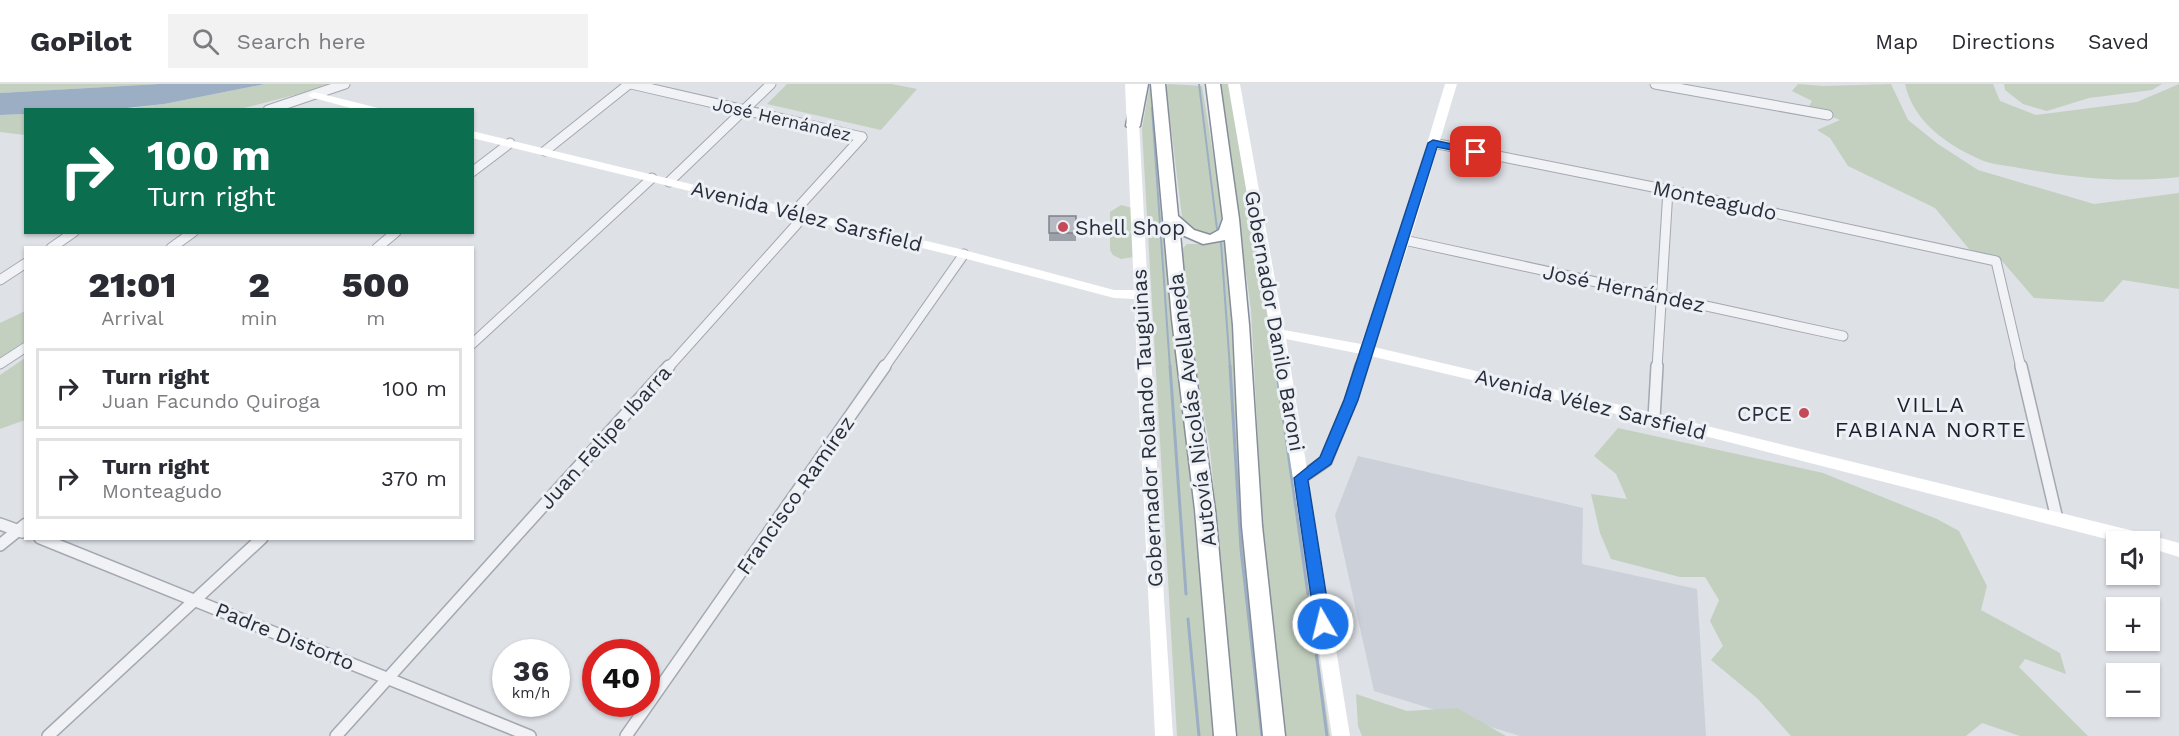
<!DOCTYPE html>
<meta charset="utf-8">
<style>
:root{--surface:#fff;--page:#f2f2f3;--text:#2b2b33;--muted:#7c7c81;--line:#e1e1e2}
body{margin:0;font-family:"Work Sans",sans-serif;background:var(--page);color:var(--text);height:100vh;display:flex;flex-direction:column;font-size:22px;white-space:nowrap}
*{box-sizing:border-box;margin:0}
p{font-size:20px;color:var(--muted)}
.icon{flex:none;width:33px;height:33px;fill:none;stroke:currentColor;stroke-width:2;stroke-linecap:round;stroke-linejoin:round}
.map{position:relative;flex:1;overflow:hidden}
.details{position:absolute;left:24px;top:162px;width:450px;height:294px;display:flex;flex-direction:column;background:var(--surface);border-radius:0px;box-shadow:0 2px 4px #0004}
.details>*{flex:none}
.top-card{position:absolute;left:24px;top:24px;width:450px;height:126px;border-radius:0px;box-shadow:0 2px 4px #0004;background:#0b6e4f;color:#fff;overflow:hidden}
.controls{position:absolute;left:2106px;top:447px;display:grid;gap:12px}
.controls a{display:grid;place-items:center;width:54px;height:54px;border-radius:0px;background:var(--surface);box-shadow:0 2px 4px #0004;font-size:30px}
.speed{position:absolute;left:492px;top:555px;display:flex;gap:12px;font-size:30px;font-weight:700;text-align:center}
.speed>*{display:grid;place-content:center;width:78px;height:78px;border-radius:50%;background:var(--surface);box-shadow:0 2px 4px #0004;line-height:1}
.speed small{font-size:15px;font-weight:400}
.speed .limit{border:9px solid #d22;background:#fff;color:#111}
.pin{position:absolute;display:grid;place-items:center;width:51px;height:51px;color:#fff;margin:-26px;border-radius:12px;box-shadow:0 3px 9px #0006}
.me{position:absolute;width:66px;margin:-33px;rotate:352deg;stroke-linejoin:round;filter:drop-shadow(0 0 4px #0008)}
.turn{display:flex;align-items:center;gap:21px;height:126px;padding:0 24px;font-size:27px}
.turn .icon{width:78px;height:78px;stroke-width:2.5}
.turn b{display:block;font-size:42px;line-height:51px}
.eta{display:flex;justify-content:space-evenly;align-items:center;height:102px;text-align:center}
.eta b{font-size:36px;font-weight:800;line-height:42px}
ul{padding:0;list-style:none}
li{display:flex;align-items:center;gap:18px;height:81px;margin:0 12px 9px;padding:0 12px;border:3px solid var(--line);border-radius:0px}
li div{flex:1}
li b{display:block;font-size:22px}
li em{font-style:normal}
header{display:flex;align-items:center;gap:36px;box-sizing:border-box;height:84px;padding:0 30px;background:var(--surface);border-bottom:2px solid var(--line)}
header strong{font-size:28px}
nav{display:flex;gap:33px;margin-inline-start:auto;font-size:21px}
.search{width:420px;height:54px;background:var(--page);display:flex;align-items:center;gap:15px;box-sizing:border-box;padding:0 21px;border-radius:0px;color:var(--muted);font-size:22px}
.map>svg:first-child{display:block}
.built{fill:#ccd0d8}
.green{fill:#c3d0bf}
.water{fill:#9baec4}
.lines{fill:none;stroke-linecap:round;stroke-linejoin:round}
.stream-far1{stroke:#9baec4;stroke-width:2}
.stream{stroke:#9baec4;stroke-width:3}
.street-far1-casing{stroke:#a4a8b0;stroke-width:11}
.street-casing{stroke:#a4a8b0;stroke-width:14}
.highway-casing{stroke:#868e9c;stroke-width:3}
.street-far1{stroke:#f0f2f5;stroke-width:9}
.street{stroke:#f0f2f5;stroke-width:11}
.secondary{fill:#fff;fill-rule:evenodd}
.highway{fill:#fff;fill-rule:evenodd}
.wall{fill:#9ca0a8}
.building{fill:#b5bac3;stroke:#7f8288;stroke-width:1.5}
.route{fill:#1a73e8;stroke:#114b97;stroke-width:1.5}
.poi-dot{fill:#c44a5a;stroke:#edf0f4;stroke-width:2}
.labels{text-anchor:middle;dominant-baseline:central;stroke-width:6;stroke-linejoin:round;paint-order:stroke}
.far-street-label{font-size:18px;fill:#282f3c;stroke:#edf0f4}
.street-label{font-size:21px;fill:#282f3c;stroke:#edf0f4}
.poi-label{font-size:21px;fill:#282f3c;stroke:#edf0f4;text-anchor:start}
.neighbourhood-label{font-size:22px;letter-spacing:1.5px;fill:#1a202d;stroke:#edf0f4}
</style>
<header>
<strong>GoPilot</strong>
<div class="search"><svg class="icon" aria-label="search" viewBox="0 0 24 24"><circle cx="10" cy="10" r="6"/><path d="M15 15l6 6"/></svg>Search here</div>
<nav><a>Map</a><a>Directions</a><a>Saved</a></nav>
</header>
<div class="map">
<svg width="2179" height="652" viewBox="0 0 2179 652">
<rect width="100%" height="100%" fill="#dee1e6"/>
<!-- built -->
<polygon class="built" points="1358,372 1583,424 1582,480 1697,505 1706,652 1520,652 1374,607 1335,431"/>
<!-- green -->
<g class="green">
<polygon points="0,0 159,0 0,9"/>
<polygon points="265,0 337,0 240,25 117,26 164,20"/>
<polygon points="787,0 892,0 917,5 881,46 767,20"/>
<path d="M1150 0H1153C1169 218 1197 434 1214 652H1177L1142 45Z"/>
<path d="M1168 0 1202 2 1224 137 1220 146C1205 154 1198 149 1183 141L1166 3Z"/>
<polygon points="1220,0 1229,0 1259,177 1330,652 1286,652 1263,454 1251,226"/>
<polygon points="1798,0 1824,2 1891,0 1908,36 1938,60 1978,86 2094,120 2179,109 2179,205 2123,196 2103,218 2034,214 2002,177 1969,165 1935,124 1848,82 1830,54 1817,46 1840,36 1808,24 1812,17 1792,7"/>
<path d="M1905 0H1993L2000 17 2036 31 2137 18 2179 0V93C2122 99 2075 94 2019 84 2007 81 1991 81 1979 75 1946 60 1913 37 1905 0Z"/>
<polygon points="2004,0 2162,0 2152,6 2089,14 2047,27 2023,20 2005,6"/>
<polygon points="25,30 25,51 0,48 0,31"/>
<polygon points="1121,121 1132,124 1133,173 1121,175 1113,171 1110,166 1110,128"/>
<polygon points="1225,154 1236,274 1242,435 1264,652 1237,652 1210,365 1192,260 1181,166 1187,160 1212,160"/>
<polygon points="25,227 25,257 0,274 0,239"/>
<polygon points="25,274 25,336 0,345 0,291"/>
<polygon points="1618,344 1823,389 1937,435 1959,447 1987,502 1981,526 2060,569 2066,590 2025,575 2019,583 2088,652 2020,652 1982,639 1966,652 1791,652 1758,615 1711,576 1723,562 1710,537 1719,516 1705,493 1680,493 1611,475 1600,449 1591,410 1627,415 1616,390 1594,372"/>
<polygon points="1356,610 1407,627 1457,624 1506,652 1362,652 1358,642"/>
</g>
<!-- water -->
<polygon class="water" points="159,0 265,0 164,20 117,25 26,26 25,30 0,31 0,9"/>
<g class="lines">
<!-- stream-far1 -->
<g class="stream-far1">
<polyline points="1199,0 1217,145"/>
<polyline points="1152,24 1170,284"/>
<polyline points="1221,159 1230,284"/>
<polyline points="1272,254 1276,284"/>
</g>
<!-- stream -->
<g class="stream">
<polyline points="1170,282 1186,510"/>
<polyline points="1230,282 1241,465 1262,652"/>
<polyline points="1276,282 1308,510"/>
<polyline points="1310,521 1327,652"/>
<polyline points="1188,535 1199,652"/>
</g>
<!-- street-far1 casing -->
<g class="street-far1-casing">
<g id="street-far1">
<polyline points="631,0 862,53"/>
<polyline points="1655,0 1828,31"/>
<polyline points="268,26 345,0"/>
<polyline points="1433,59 1668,106 1996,177 2021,284"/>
<polyline points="545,67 629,0"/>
<polyline points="472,88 510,59"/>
<polyline points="669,98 771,0"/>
<polyline points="1404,156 1843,252"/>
<polyline points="51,164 74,148"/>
<polyline points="171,164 193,148"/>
<polyline points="377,164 396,148"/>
<polyline points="0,196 26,179"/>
<polyline points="472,260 652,94"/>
<polyline points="0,280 26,263"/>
<polyline points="668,284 797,140 793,129 862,53"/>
<polyline points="884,284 964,170"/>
<polyline points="1361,284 1366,266"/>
<polyline points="1657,284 1668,106"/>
</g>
</g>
<!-- street casing -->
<g class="street-casing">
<g id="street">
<polyline points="2021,282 2057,435"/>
<polyline points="1654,334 1657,282"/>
<polyline points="1301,394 1326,377 1351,316 1361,282"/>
<polyline points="0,440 22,448"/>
<polyline points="40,454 530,652"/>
<polyline points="0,461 26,440"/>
<polyline points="48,652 262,454"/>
<polyline points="336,652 669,282"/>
<polyline points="626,652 885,282"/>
</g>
</g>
<!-- highway casing -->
<g class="highway-casing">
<g id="highway">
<polygon points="1134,0 1148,0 1140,42 1133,46 1126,42"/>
<polygon points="1151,0 1165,0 1178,132 1194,146 1210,151 1219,146 1223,135 1206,0 1220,0 1239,135 1249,241 1262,442 1285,652 1263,652 1242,442 1233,241 1225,156 1203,160 1180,150 1188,235 1215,426 1236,652 1214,652 1195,426 1172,235"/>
</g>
</g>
<!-- street-far1 -->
<use href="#street-far1" class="street-far1"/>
<!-- street -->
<use href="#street" class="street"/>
<!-- secondary -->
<g class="secondary">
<polygon points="1125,0 1137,0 1164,515 1173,652 1155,652 1134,215 1114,214 963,174 472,54 472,47 964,166 1114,206 1134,206"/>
<polygon points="1228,0 1240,0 1284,246 1361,260 1398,156 1445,0 1457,0 1410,156 1374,263 1654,329 2150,451 2179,459 2179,473 2150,464 2150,458 2118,458 1654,339 1366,271 1286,255 1350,652 1332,652 1271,250"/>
<polygon points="314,8 378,24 379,26 358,26 310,13 308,11"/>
</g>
<!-- highway -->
<use href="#highway" class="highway"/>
</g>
<!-- wall -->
<rect class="wall" x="1049" y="132" width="27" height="25"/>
<!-- building -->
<rect class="building" x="1049" y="132" width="27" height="17"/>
<!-- route -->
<polygon class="route" points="1433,56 1476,65 1482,68 1476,71 1437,63 1358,316 1331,380 1308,396 1331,540 1328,544 1323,546 1317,544 1315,540 1294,394 1320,373 1344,316 1428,59"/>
<!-- markers -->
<g class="poi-dot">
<circle cx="1063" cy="143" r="6"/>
<circle cx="1804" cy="329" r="6"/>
</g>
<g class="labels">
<!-- far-street labels -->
<g class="far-street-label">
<text transform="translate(782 35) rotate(13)">José Hernández</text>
</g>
<!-- street labels -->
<g class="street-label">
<text transform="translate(1715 116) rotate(12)">Monteagudo</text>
<text transform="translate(807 132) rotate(14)">Avenida Vélez Sarsfield</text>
<text transform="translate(1624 204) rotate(12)">José Hernández</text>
<text transform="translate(1275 237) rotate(80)">Gobernador Danilo Baroni</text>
<text transform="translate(1591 320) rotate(14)">Avenida Vélez Sarsfield</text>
<text transform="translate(1192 326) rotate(-97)">Autovía Nicolás Avellaneda</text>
<text transform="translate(1147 344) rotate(-93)">Gobernador Rolando Tauguinas</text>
<text transform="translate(605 353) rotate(-48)">Juan Felipe Ibarra</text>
<text transform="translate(795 411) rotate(-55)">Francisco Ramírez</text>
<text transform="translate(285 552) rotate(22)">Padre Distorto</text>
</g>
<!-- poi labels -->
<g class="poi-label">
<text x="1075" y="143">Shell Shop</text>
<text x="1792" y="329" text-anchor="end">CPCE</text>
</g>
<!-- neighbourhood labels -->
<g class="neighbourhood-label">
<text x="1931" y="320">VILLA<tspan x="1931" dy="25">FABIANA NORTE</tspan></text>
</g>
</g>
</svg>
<div class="controls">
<a><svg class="icon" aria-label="sound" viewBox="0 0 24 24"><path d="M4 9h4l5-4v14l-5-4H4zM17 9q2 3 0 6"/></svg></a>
<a>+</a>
<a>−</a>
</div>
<div class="speed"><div>36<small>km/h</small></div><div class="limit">40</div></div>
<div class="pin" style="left:1476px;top:68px;background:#d93025"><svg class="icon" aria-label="arrive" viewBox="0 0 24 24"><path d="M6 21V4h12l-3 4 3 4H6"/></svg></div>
<svg class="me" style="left:1323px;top:540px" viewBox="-20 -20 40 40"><circle r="17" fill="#1a73e8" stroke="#fff" stroke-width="3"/><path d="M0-11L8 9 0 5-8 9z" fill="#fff"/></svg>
<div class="top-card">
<div class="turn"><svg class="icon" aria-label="right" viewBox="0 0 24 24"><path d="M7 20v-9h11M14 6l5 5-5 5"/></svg><div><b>100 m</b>Turn right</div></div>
</div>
<section class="details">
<div class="eta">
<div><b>21:01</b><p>Arrival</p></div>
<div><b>2</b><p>min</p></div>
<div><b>500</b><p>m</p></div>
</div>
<ul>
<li><svg class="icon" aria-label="right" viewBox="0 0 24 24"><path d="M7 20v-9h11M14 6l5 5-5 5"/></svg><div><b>Turn right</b><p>Juan Facundo Quiroga</p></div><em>100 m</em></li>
<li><svg class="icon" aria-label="right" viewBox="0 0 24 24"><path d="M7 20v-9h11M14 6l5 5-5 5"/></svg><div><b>Turn right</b><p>Monteagudo</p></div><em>370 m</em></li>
</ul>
</section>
</div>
